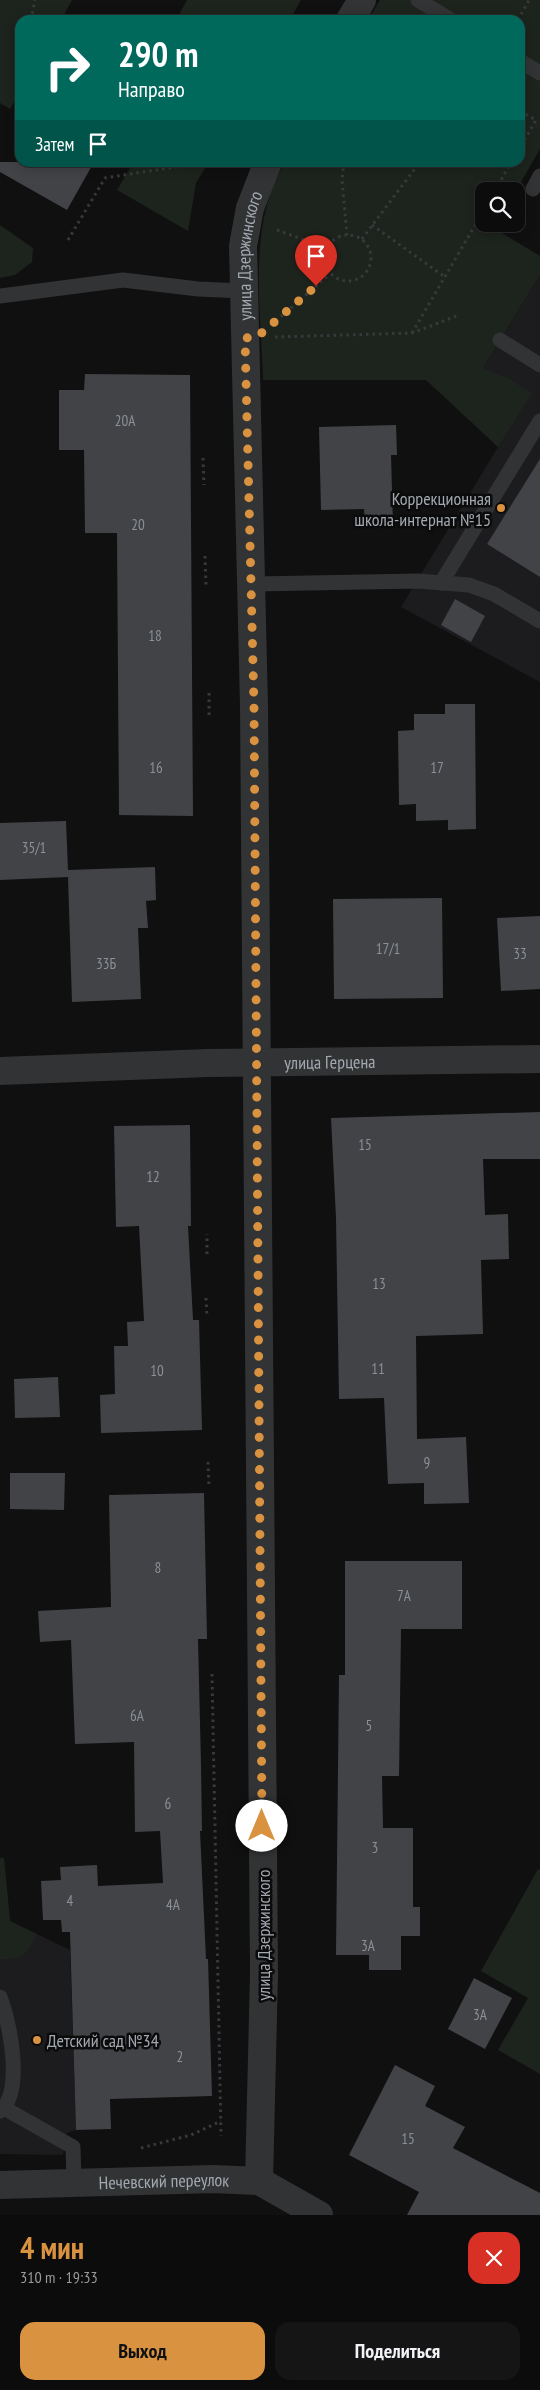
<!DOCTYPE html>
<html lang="ru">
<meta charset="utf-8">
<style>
:root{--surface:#0c0c0d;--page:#151516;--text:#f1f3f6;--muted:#9a9b9d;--line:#2c2c2e;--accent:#d99240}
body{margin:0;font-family:"PT Sans Narrow",sans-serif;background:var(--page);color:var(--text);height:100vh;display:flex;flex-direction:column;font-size:19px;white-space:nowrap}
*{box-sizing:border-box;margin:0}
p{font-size:16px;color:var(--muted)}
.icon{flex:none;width:28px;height:28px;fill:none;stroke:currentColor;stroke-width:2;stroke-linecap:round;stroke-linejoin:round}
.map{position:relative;height:2215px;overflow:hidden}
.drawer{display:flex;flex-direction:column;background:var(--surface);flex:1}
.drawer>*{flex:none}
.hud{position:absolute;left:15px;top:15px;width:510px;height:152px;border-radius:15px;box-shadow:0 2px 12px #0003,0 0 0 1px var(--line);background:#00695c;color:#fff;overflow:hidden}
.controls{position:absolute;left:475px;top:182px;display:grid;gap:10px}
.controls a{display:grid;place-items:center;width:50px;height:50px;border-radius:10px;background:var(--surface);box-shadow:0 2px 12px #0003,0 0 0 1px var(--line);font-size:25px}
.pin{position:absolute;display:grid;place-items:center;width:42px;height:42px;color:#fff;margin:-51px -21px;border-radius:50% 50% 50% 0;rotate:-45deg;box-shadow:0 0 5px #0007}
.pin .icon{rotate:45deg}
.me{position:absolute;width:55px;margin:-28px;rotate:0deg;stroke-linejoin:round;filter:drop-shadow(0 0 4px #0008)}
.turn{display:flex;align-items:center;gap:18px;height:105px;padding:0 20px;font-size:22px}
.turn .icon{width:65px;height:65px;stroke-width:2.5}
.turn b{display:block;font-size:35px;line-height:42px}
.then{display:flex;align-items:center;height:48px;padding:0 20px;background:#0003;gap:10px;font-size:19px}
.round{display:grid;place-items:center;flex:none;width:52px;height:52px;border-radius:15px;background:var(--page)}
.head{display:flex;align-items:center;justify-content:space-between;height:85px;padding:0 20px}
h1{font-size:30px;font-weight:700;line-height:38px;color:var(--accent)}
.cta{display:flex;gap:10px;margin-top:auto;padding:10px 20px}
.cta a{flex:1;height:58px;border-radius:15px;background:var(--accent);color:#111;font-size:20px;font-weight:700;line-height:58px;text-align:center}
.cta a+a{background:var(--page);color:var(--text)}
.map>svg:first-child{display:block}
.built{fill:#1c1c1e}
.green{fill:#1d231d}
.building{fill:#424346}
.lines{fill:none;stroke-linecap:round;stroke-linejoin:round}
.path{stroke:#38393c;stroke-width:3;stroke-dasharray:2.5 4;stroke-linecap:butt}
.service{stroke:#313335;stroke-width:15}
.minor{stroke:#313335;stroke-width:28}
.tertiary{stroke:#313335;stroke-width:28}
.route{stroke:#d99240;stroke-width:9;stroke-dasharray:0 16.2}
.poi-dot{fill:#d99240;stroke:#0b0b0c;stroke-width:2}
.labels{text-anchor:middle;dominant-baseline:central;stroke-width:5;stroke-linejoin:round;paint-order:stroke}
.number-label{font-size:15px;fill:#8b9096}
.street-label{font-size:18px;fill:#a3a9b0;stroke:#0b0b0c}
.poi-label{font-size:18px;fill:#a3a9b0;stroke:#0b0b0c;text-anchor:end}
</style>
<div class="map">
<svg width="540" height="2215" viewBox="0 0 540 2215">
<rect width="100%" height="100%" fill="#101011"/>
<!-- built -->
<g class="built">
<polygon points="540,275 540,682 401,607 498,447 458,409"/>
<polygon points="0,1858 4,1858 10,1921 70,1950 76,2130 67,2133 63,2155 0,2154"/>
</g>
<!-- green -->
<g class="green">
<polygon points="0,0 72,0 61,20 20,20 20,91 10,109 0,103"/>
<polygon points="187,0 301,0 290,20 176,20"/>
<path d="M380 0H540V149L516 191H484V224H498L495 229 540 256V275L483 368 510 379 532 393 498 447 426 380H263C261 309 247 227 284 163L520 162V20H368Z"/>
<polygon points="133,163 208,163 196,183 188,231 117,190"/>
<polygon points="0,225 33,248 32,262 15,275 0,278"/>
<path d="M0 1858H4L10 1921 37 1934C28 1954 22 1960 0 1959Z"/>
<polygon points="538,1869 540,1870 540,2074 498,2050 528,1998 481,1971"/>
</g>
<!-- building -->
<g class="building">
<polygon points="0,162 94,162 67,210 0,172"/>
<polygon points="85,374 190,375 193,816 119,815 117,533 85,533 84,450 59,450 59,390 84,390"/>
<polygon points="396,425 397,455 391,455 393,524 365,525 364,509 321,510 319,427"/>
<polygon points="540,459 540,577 487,544"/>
<polygon points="455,599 485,616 471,642 441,625"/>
<polygon points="445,704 475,704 476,829 448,830 448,820 416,821 416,804 399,805 398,731 414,730 414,714 445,714"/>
<polygon points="66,821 68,870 155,867 156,900 146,901 148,928 138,928 141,999 72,1002 68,877 0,880 0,823"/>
<polygon points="442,898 443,998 334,999 333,899"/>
<polygon points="540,916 540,989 501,991 497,918"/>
<polygon points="540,1112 540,1159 483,1159 485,1215 508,1214 509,1259 481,1260 483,1334 416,1336 417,1439 466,1437 469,1503 424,1504 424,1483 388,1484 384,1398 339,1399 336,1218 331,1118"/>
<polygon points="190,1125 191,1226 188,1226 193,1320 199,1320 202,1430 101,1433 100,1395 115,1394 114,1346 128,1346 127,1322 144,1321 139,1226 116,1227 114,1126"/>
<polygon points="58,1377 60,1417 15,1418 14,1379"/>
<polygon points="10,1473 65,1473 64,1510 10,1509"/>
<polygon points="204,1493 207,1639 198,1639 201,1765 202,1831 200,1831 206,1959 208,1959 212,2096 110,2099 111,2129 76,2130 70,1932 62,1932 61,1920 43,1920 41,1881 61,1880 60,1867 97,1865 98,1886 163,1883 160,1831 135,1832 134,1742 75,1744 71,1640 40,1642 38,1611 111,1607 109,1495"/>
<polygon points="345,1561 462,1561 462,1629 401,1629 399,1776 382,1776 383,1828 413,1828 413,1907 420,1907 420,1936 401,1936 401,1970 369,1970 369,1955 336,1955 339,1675 345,1675"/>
<polygon points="474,1978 512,1998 485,2049 448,2029"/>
<polygon points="395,2065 435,2086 425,2106 465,2127 453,2148 540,2193 540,2215 407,2215 419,2192 349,2155"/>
</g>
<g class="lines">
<!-- path -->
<g class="path">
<polyline points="31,20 35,0"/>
<polyline points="518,20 529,0"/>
<polyline points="520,111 536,120 520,148"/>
<polyline points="344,162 342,180 347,235"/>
<polyline points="495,191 511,162"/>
<polyline points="372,225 445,277"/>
<polyline points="277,230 326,248"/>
<circle cx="348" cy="258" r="23"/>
<polyline points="362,239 420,162"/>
<polyline points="68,240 105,178 207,162"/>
<polyline points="276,321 330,274"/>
<polyline points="412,333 484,210"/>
<polyline points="275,337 412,333 459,315"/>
<polyline points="203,458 204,485"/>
<polyline points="205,556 206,586"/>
<polyline points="209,715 209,691"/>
<polyline points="207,1254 207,1234"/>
<polyline points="206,1298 207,1317"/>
<polyline points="208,1462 209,1488"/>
<polyline points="212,1674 221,2136"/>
<polyline points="141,2148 191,2135 221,2121"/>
</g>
<!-- service -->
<g class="service">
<polyline points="418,0 451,20"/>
<polyline points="520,61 540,73"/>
<polyline points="533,189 540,176"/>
<polyline points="0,296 123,280 198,289 244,291"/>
<polyline points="500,340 540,365"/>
<polyline points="441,583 540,421"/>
<polyline points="251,584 418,581 469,585 494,594 540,621"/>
<path d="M0 1997C10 2023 24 2092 0 2111"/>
<polyline points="4,2108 73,2147 74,2182"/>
</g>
<!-- minor -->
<g class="minor">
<polyline points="350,20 362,0"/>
<path id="s1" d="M259 2181 264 1974 254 706 243 246 250 208 268 162"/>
<path id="s2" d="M0 2185 213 2179 259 2181 319 2215"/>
</g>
<!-- tertiary -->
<path class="tertiary" id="s3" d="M0 1071 208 1063 540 1059"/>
</g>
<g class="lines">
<!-- route -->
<polyline class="route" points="262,1826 254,706 245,338 257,337 316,286"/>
</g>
<!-- markers -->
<g class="poi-dot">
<circle cx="501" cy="508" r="5"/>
<circle cx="37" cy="2040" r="5"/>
</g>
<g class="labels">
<!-- number labels -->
<g class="number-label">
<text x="125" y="420">20А</text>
<text x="138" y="524">20</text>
<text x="155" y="635">18</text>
<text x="156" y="767">16</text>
<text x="437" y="767">17</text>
<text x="34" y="847">35/1</text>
<text x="388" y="948">17/1</text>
<text x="520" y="953">33</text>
<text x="106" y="963">33Б</text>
<text x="365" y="1144">15</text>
<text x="153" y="1176">12</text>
<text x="379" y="1283">13</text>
<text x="378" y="1368">11</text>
<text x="157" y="1370">10</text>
<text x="427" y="1462">9</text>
<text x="158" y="1567">8</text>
<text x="404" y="1595">7А</text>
<text x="137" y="1715">6А</text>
<text x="369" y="1725">5</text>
<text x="168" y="1803">6</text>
<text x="375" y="1847">3</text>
<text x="70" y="1900">4</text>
<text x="173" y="1904">4А</text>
<text x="368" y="1945">3А</text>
<text x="480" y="2014">3А</text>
<text x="180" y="2056">2</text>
<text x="408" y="2138">15</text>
</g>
<!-- street labels -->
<g class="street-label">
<text stroke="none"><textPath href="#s1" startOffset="1926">улица Дзержинского</textPath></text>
<text stroke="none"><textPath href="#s3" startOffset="330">улица Герцена</textPath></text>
<text transform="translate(263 1935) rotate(-90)">улица Дзержинского</text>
<text stroke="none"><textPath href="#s2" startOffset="164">Нечевский переулок</textPath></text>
</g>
<!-- poi labels -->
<g class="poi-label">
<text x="491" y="498">Коррекционная<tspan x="491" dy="21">школа-интернат №15</tspan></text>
<text x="47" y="2040" text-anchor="start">Детский сад №34</text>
</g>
</g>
</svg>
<div class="controls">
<a><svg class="icon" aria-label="search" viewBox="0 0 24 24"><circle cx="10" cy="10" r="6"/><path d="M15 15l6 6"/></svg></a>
</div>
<div class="pin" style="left:316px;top:286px;background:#d93025"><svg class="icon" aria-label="arrive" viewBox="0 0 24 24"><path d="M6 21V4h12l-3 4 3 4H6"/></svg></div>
<svg class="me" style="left:262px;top:1826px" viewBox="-20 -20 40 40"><circle r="19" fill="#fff"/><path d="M0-13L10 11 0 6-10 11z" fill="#d99240"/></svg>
<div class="hud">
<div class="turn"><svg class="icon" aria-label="right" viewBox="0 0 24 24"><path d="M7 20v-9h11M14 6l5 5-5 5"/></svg><div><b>290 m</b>Направо</div></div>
<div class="then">Затем<svg class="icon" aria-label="arrive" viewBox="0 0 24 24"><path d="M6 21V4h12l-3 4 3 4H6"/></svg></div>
</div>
</div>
<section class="drawer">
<div class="head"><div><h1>4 мин</h1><p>310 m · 19:33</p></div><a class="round" style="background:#d93025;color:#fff"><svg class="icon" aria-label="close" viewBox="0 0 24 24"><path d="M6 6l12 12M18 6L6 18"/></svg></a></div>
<div class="cta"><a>Выход</a><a>Поделиться</a></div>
</section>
